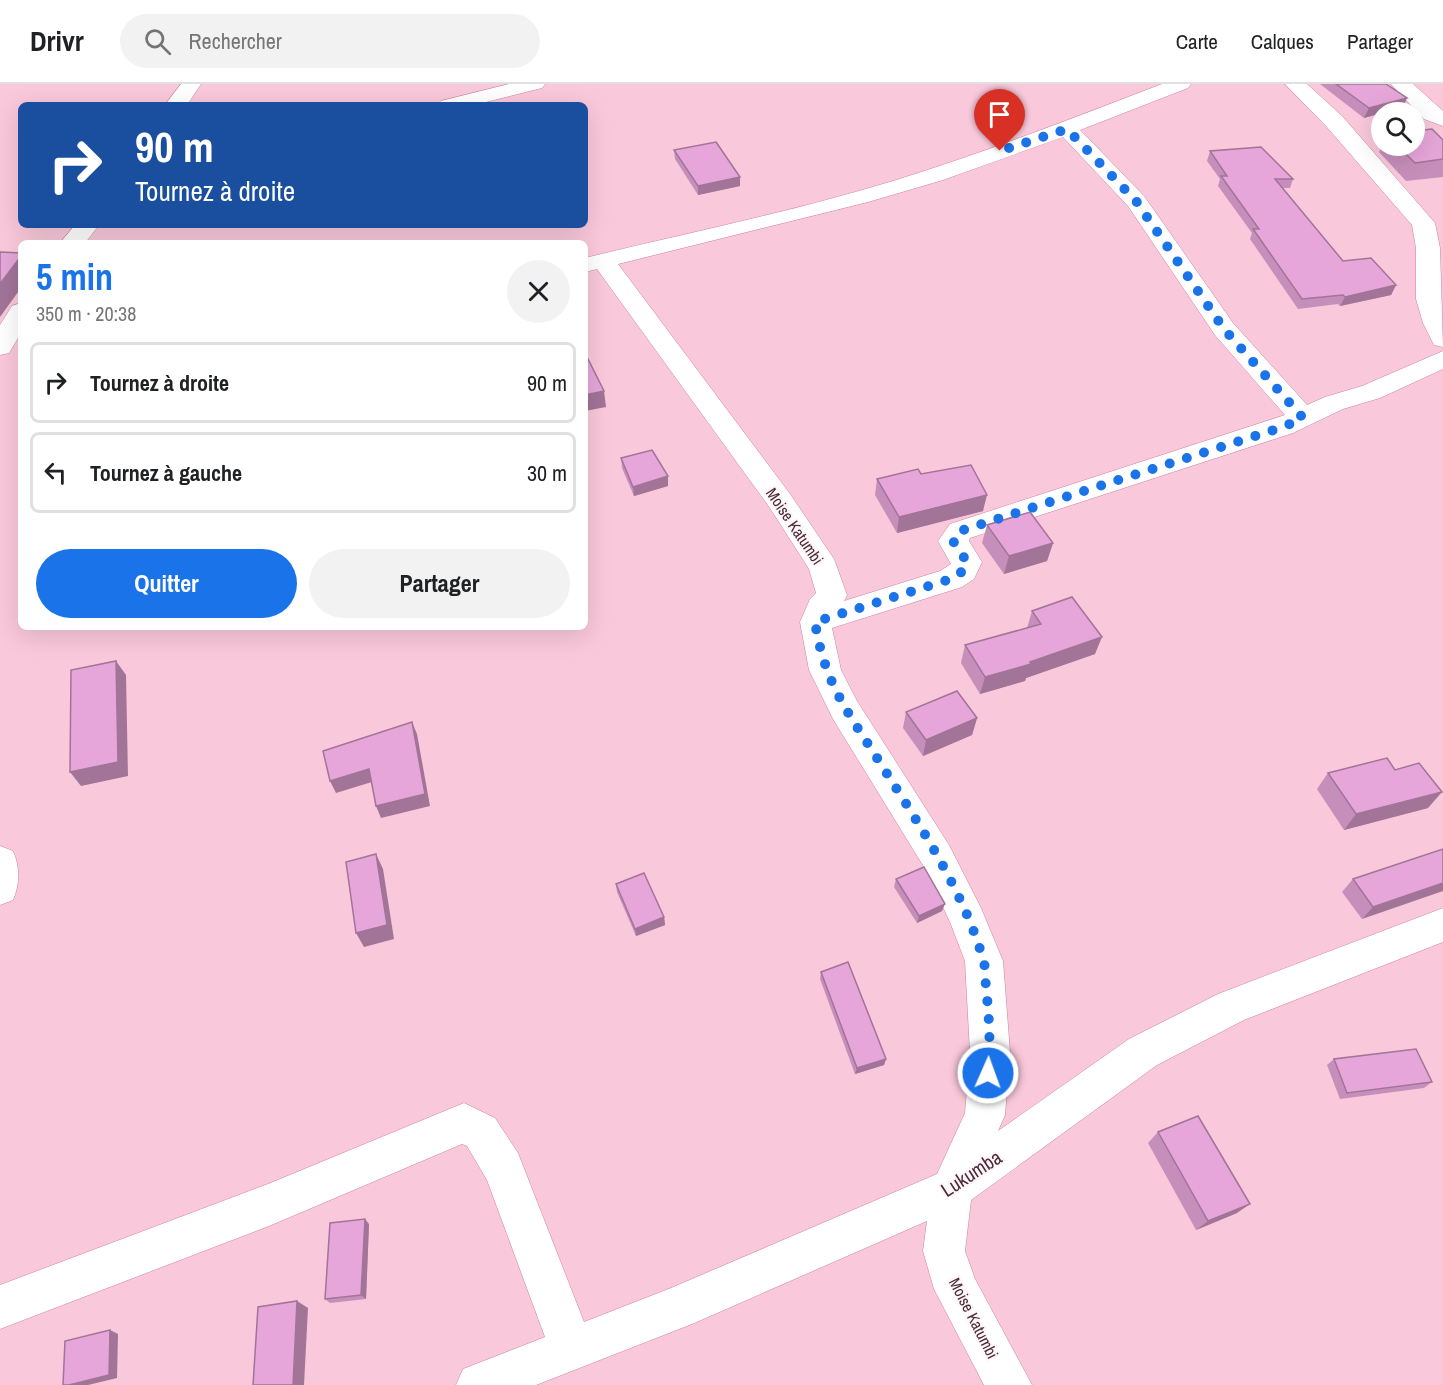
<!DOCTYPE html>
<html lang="fr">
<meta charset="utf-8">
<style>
:root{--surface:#fff;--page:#f2f2f2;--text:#202124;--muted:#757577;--line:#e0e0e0;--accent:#1a73e8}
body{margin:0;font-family:"Archivo Narrow",sans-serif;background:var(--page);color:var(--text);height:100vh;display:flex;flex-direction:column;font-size:22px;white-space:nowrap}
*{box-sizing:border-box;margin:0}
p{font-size:20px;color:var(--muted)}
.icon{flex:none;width:33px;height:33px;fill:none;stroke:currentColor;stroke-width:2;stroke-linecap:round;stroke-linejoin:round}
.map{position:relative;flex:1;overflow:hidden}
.panel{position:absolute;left:18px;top:156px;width:570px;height:390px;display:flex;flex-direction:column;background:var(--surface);border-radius:9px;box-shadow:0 6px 24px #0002}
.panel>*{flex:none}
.top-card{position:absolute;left:18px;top:18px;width:570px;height:126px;border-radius:9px;box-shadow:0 6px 24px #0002;background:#1a4fa0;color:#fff;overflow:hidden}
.controls{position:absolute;left:1371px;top:18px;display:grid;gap:12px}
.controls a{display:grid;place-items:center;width:54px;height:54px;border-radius:50%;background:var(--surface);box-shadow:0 6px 24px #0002;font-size:30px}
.pin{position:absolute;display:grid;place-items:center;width:51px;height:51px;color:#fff;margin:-62px -26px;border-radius:50% 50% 50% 0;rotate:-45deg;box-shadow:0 0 6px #0007}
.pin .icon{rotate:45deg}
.me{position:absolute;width:66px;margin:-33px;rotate:2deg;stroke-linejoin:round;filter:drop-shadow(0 0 4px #0008)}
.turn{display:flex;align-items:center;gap:21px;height:126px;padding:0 18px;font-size:27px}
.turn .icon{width:78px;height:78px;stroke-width:2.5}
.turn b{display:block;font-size:42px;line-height:51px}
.round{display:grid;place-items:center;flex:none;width:63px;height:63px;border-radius:32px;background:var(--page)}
.overview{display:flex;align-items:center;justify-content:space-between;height:102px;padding:0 18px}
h1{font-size:36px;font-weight:800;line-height:45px;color:var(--accent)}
.action{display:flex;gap:12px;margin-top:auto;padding:12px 18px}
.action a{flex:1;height:69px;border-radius:36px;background:var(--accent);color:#fff;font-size:24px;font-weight:800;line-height:69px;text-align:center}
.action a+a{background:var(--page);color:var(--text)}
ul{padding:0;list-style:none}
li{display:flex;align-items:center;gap:18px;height:81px;margin:0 12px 9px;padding:0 6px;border:3px solid var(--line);border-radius:9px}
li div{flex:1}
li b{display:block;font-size:22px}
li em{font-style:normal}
header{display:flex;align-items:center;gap:36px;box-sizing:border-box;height:84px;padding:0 30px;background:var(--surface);border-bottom:2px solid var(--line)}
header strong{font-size:28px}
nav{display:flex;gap:33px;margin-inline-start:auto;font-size:21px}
.search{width:420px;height:54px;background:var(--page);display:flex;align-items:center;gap:15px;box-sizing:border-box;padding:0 21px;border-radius:33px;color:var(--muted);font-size:22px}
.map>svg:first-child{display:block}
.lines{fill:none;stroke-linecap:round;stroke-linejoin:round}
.minor-casing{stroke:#cd82a0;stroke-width:1}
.minor{fill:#fff;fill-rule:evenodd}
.wall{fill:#c68fbb}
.shaded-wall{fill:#a17498}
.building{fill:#e6a6d9;stroke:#a17498;stroke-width:1.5}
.route{stroke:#1a73e8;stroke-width:10;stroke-dasharray:0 18}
.labels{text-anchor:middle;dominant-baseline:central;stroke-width:4.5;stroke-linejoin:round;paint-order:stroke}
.street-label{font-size:16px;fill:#4a2b38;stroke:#fef6f9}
.near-street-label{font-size:20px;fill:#4a2b38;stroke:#fef6f9}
</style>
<header>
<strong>Drivr</strong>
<div class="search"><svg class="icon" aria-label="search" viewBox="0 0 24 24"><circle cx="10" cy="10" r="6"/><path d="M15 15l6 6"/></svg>Rechercher</div>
<nav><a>Carte</a><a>Calques</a><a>Partager</a></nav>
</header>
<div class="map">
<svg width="1443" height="1301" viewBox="0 0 1443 1301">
<rect width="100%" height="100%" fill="#f9c8da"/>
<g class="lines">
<!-- minor casing -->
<g class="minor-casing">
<g id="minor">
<polygon points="181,0 201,0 187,21 165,21"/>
<polygon points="509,0 545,0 542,4 474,21 437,21 441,17"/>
<path d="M1162 0H1191L1188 4 1080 46 1144 112 1233 239 1307 321 1325 313 1362 302 1443 267V285L1380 314 1343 325 1293 349 970 454 969 457 982 478 974 495 962 503 832 544 841 586 857 617 949 761 981 824 1003 877 1010 968 1005 1031 998 1047 1129 955 1218 910 1443 824V858L1244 936 1157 981 971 1116 965 1167 975 1195 1032 1301H984L934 1205 923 1167 927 1137 692 1240 536 1301H456L463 1285 545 1253 487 1096 467 1062 462 1060 269 1142 0 1245V1201L268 1100 464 1019 495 1034 518 1069 584 1238 671 1204 937 1090 965 1029 970 968 965 877 950 838 924 783 833 635 809 586 800 538 810 515 816 509 809 485 770 424 597 185 585 188V174C687 149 792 128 893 97 984 69 1073 34 1162 0ZM1063 53 1128 122 1215 251 1285 331 950 440 938 457 951 480 940 487 844 517 847 511 834 475 790 410 618 180 868 118 943 96Z"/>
<polygon points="1285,0 1307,0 1342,32 1435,139 1440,164 1443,263 1434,261 1423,239 1416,215 1416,164 1412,141 1326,42"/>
<polygon points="1391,0 1413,0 1443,27 1443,42 1424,35"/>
<polygon points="75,141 99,141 85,159 60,159"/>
<polygon points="21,219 21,249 9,269 0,271 0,241 12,222"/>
<path d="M0 762 13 767C20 783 20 800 13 816L0 821Z"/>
</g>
</g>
<!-- minor -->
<use href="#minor" class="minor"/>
</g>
<!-- wall -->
<g class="wall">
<polygon points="1320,0 1386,0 1403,23 1364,34"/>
<polygon points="1443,56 1443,93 1406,97 1379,68 1382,62 1414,62"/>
<polygon points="674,66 740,102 698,111 675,75"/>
<polygon points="1210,67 1293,95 1290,104 1282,104 1343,177 1396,201 1391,211 1340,222 1338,220 1298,225 1250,155 1252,149 1218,102 1220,95 1207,77"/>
<polygon points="621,374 668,392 668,402 634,412 622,384"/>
<polygon points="921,390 983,427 897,449 875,411 877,395"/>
<polygon points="987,441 1053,459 1047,477 1004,490 982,459"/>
<polygon points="1032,527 1095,570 1026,594 1025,597 980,610 961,579 965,561 1027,544"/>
<polygon points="906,628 977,634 972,651 923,672 903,644"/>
<polygon points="1395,686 1428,724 1344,746 1317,705 1328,689"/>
<polygon points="1443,765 1362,835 1342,808 1353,795"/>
<polygon points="896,795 942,827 917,839 894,803"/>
<polygon points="616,800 664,833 665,841 636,852 617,808"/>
<polygon points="821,888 886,975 884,981 855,990 820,895"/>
<polygon points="1334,975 1432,998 1424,1004 1340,1015 1327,981"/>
<polygon points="1158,1048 1237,1129 1196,1146 1148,1059"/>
<polygon points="369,1140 366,1215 330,1219 325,1215"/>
</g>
<!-- shaded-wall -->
<g class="shaded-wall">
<polygon points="1407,14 1403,23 1364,34 1369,24"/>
<polygon points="740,93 740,102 698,111 698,102"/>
<polygon points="21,172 21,204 0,233 0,200"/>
<polygon points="1396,201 1391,211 1340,222 1345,213"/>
<polygon points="604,307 606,323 585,327 585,311"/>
<polygon points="668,392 668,402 634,412 633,403"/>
<polygon points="987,411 983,427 897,449 899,433"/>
<polygon points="1053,459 1047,477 1004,490 1009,472"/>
<polygon points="1102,553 1095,570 1026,594 1025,597 980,610 985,593"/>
<polygon points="116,577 126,591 128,692 81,702 70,688"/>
<polygon points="977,634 972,651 923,672 926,656"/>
<polygon points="412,638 417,650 430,722 381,734 376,722"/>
<polygon points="369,685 375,697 336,709 330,697"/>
<polygon points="1442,708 1428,724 1344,746 1356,730"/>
<polygon points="376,770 383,785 394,855 364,863 356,849"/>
<polygon points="1443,799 1443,807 1362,835 1373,823"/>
<polygon points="945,820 942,827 917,839 919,832"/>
<polygon points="664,833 665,841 636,852 635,845"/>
<polygon points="886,975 884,981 855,990 857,984"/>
<polygon points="1250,1120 1237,1129 1196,1146 1208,1137"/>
<polygon points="365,1135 369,1140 366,1215 361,1211"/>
<polygon points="297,1217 308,1224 304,1301 293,1301"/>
<polygon points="110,1246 118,1250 117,1294 88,1301 69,1301"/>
</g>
<!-- building -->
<g class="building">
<polygon points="1336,0 1386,0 1407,14 1369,24"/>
<polygon points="1432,45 1443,56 1443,75 1415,79 1398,62 1414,62 1414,47"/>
<polygon points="716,58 740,93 698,102 674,66"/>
<polygon points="1261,63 1293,95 1275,95 1343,177 1371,174 1396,201 1345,213 1343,211 1302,215 1253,145 1259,145 1221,92 1227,92 1210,67"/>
<polygon points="0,168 21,169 21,172 0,200"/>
<polygon points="585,269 604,307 585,311"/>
<polygon points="652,366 668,392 633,403 621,374"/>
<polygon points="971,381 987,411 899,433 877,395 918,385 921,390"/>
<polygon points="1030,428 1053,459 1009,472 987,441"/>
<polygon points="1072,513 1102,553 1030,578 1031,580 985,593 965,561 1041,540 1032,527"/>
<polygon points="116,577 118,678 70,688 71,586"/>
<polygon points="957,607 977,634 926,656 906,628"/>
<polygon points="412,638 425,710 376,722 369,685 330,697 323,667"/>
<polygon points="1387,674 1395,686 1419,679 1442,708 1356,730 1328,689"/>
<polygon points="1443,765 1443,799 1373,823 1353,795"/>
<polygon points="376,770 387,841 356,849 346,778"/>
<polygon points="924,783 945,820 919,832 896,795"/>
<polygon points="644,789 664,833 635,845 616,800"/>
<polygon points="848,878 886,975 857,984 821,888"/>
<polygon points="1416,965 1432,998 1347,1009 1334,975"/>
<polygon points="1198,1032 1250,1120 1208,1137 1158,1048"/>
<polygon points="365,1135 361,1211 325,1215 330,1139"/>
<polygon points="297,1217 293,1301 253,1301 258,1223"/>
<polygon points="110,1246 109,1291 69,1301 63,1301 65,1257"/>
</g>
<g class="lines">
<!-- route -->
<path class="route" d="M988 989C991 960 989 932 986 903 985 894 986 884 983 875 964 809 921 743 884 685 851 632 825 603 815 538L951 495 963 487 967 478 953 457 960 447 1283 343 1303 334 1224 245 1136 117 1067 45 1000 67"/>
</g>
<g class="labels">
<!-- street labels -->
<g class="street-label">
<text transform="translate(795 442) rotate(56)">Moise Katumbi</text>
<text transform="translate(974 1234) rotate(63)">Moise Katumbi</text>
</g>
<!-- near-street labels -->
<g class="near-street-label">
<text transform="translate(971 1089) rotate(-33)">Lukumba</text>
</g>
</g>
</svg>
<div class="controls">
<a><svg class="icon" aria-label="search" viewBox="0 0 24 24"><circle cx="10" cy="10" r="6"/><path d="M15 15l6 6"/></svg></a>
</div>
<div class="pin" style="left:1000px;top:67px;background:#d93025"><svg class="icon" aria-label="arrive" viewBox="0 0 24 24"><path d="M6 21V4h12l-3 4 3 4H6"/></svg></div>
<svg class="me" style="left:988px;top:989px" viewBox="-20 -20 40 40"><circle r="17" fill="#1a73e8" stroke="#fff" stroke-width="3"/><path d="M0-11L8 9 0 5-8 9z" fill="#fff"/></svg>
<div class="top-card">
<div class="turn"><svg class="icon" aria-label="right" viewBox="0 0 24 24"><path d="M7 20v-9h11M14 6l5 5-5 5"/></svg><div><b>90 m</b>Tournez à droite</div></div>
</div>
<section class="panel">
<div class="overview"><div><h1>5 min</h1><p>350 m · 20:38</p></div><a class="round"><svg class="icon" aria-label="close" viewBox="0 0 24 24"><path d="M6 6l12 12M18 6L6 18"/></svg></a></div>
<ul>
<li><svg class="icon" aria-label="right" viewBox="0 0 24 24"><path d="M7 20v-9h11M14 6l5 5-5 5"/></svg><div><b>Tournez à droite</b></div><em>90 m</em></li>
<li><svg class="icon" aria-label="left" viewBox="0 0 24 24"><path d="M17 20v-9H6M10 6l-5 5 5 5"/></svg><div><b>Tournez à gauche</b></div><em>30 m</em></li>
</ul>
<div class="action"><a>Quitter</a><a>Partager</a></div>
</section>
</div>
